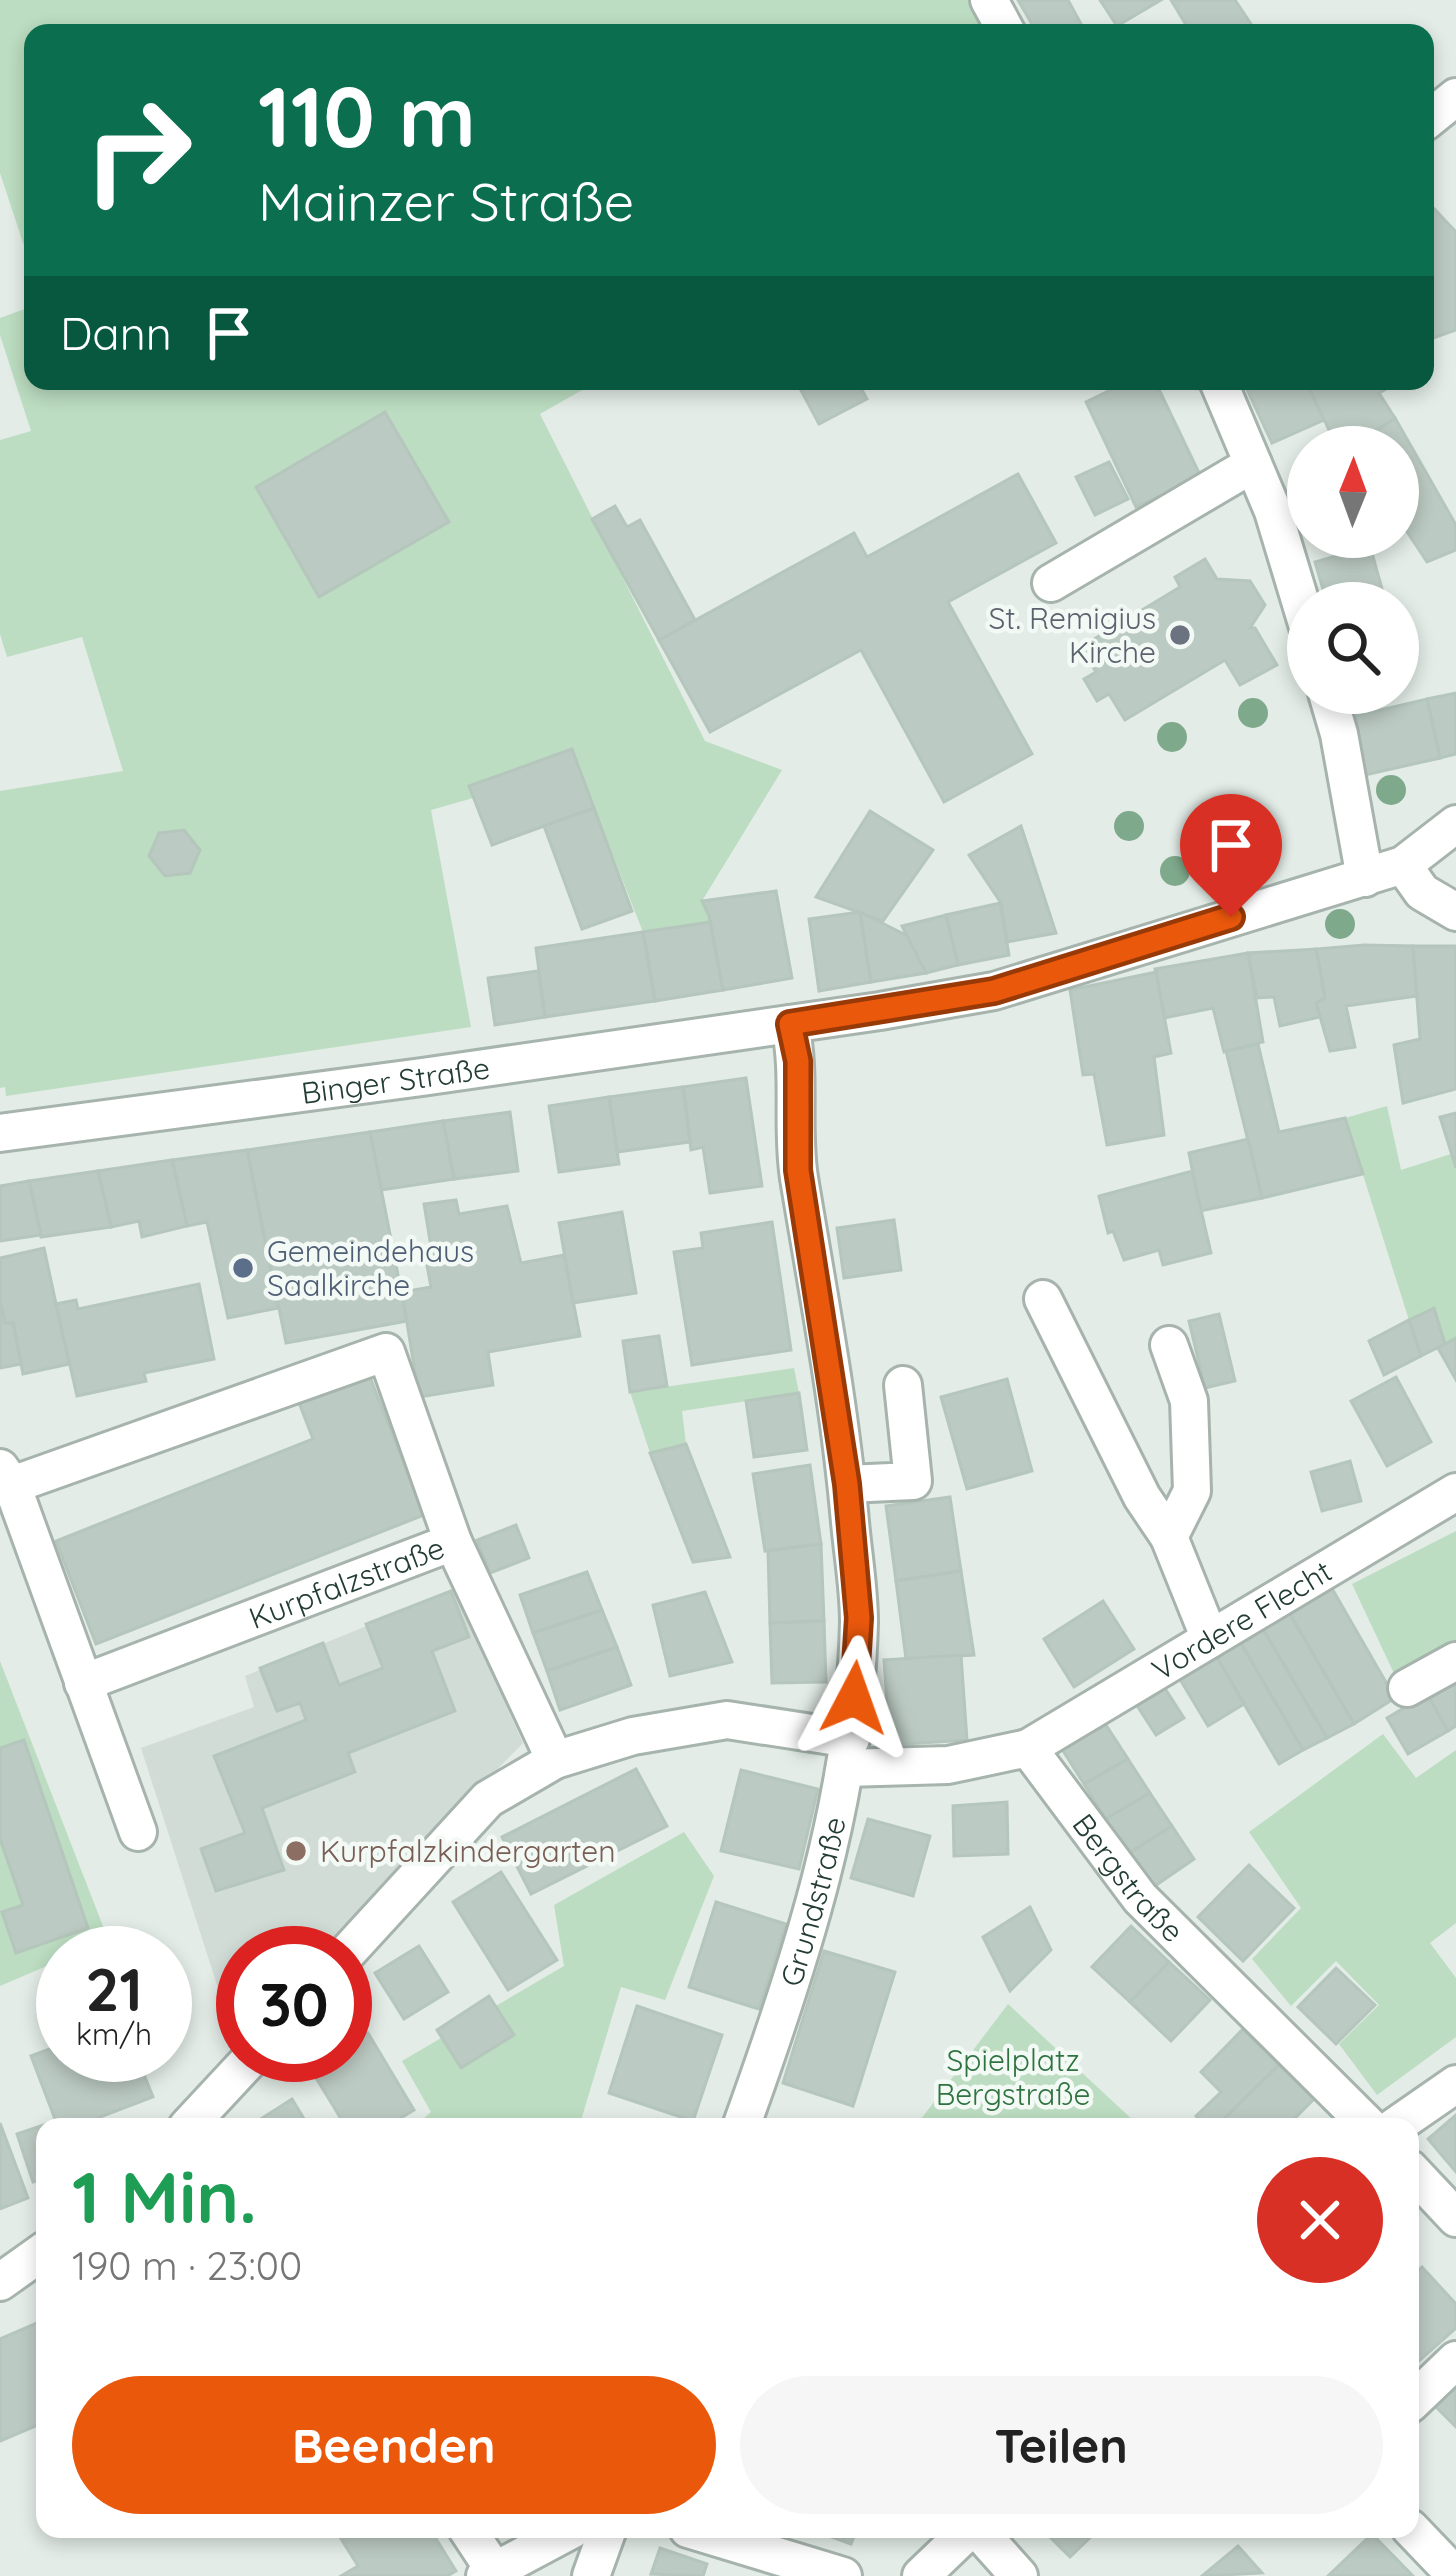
<!DOCTYPE html>
<html lang="de">
<meta charset="utf-8">
<style>
:root{--surface:#fff;--page:#f6f6f6;--text:#222;--muted:#767676;--accent:#ea580c}
body{margin:0;font-family:Quicksand,sans-serif;background:var(--page);color:var(--text);height:100vh;display:flex;flex-direction:column;font-size:45px;white-space:nowrap}
*{box-sizing:border-box;margin:0}
p{font-size:39px;color:var(--muted)}
.icon{flex:none;width:66px;height:66px;fill:none;stroke:currentColor;stroke-width:2;stroke-linecap:round;stroke-linejoin:round}
.map{position:relative;flex:1;overflow:hidden}
.details{position:absolute;left:36px;top:2118px;width:1383px;height:420px;display:flex;flex-direction:column;background:var(--surface);border-radius:24px;box-shadow:0 6px 18px #0003}
.details>*{flex:none}
.top-card{position:absolute;left:24px;top:24px;width:1410px;height:366px;border-radius:24px;box-shadow:0 6px 18px #0003;background:#0b6e4f;color:#fff;overflow:hidden}
.needle{width:78px;rotate:1deg}
.controls{position:absolute;left:1287px;top:426px;display:grid;gap:24px}
.controls a{display:grid;place-items:center;width:132px;height:132px;border-radius:50%;background:var(--surface);box-shadow:0 6px 18px #0003;font-size:60px}
.speed{position:absolute;left:36px;top:1926px;display:flex;gap:24px;font-size:60px;font-weight:700;text-align:center}
.speed>*{display:grid;place-content:center;width:156px;height:156px;border-radius:50%;background:var(--surface);box-shadow:0 6px 18px #0003;line-height:1}
.speed small{font-size:30px;font-weight:400}
.speed .limit{border:18px solid #d22;background:#fff;color:#111}
.pin{position:absolute;display:grid;place-items:center;width:102px;height:102px;color:#fff;margin:-123px -51px;border-radius:50% 50% 50% 0;rotate:-45deg;box-shadow:0 0 12px #0007}
.pin .icon{rotate:45deg}
.me{position:absolute;width:132px;margin:-66px;rotate:4deg;stroke-linejoin:round;filter:drop-shadow(0 0 9px #0008)}
.turn{display:flex;align-items:center;gap:42px;height:252px;padding:0 36px;font-size:54px}
.turn .icon{width:156px;height:156px;stroke-width:2.5}
.turn b{display:block;font-size:84px;line-height:102px}
.then{display:flex;align-items:center;height:114px;padding:0 36px;background:#0003;gap:24px;font-size:45px}
.round{display:grid;place-items:center;flex:none;width:126px;height:126px;border-radius:63px;background:var(--page)}
.headline{display:flex;align-items:center;justify-content:space-between;height:204px;padding:0 36px}
h1{font-size:72px;font-weight:700;line-height:90px;color:#1e9e55}
.primary-button{display:flex;gap:24px;margin-top:auto;padding:24px 36px}
.primary-button a{flex:1;height:138px;border-radius:72px;background:var(--accent);color:#fff;font-size:48px;font-weight:700;line-height:138px;text-align:center}
.primary-button a+a{background:var(--page);color:var(--text)}
.map>svg:first-child{display:block}
.built{fill:#d1dcd6}
.green{fill:#bcddc1}
.building{fill:#bbcac2;stroke:#b5c6bd;stroke-width:3}
.lines{fill:none;stroke-linecap:round;stroke-linejoin:round}
.minor-casing{stroke:#a6b4ad;stroke-width:42}
.minor{stroke:#fff;stroke-width:36}
.tree{fill:#7fa98b}
.route-casing{stroke:#983908;stroke-width:30}
.route{stroke:#ea580c;stroke-width:21}
.worship-dot{fill:#6b7280;stroke:#f3f9f5;stroke-width:4.5}
.service-dot{fill:#5c6f8a;stroke:#f3f9f5;stroke-width:4.5}
.education-dot{fill:#8d6e63;stroke:#f3f9f5;stroke-width:4.5}
.labels{text-anchor:middle;dominant-baseline:central;stroke-width:9;stroke-linejoin:round;paint-order:stroke}
.worship-label{font-size:30px;fill:#5b616d;stroke:#f3f9f5;text-anchor:end}
.street-label{font-size:30px;fill:#233d33;stroke:#f3f9f5}
.service-label{font-size:30px;fill:#4e5e75;stroke:#f3f9f5;text-anchor:start}
.education-label{font-size:30px;fill:#785e54;stroke:#f3f9f5;text-anchor:start}
.park-label{font-size:30px;fill:#2e7340;stroke:#f3f9f5}
</style>
<div class="map">
<svg width="1456" height="2576" viewBox="0 0 1456 2576">
<rect width="100%" height="100%" fill="#e3ece7"/>
<!-- built -->
<polygon class="built" points="454,1590 523,1743 317,1953 243,1953 243,2029 234,2038 141,1748 254,1707 245,1676"/>
<!-- green -->
<g class="green">
<polygon points="0,0 973,0 987,33 33,33 33,273 0,173"/>
<polygon points="33,306 33,381 598,381 540,414 705,741 782,770 702,901 710,922 643,932 571,749 470,785 473,798 431,810 471,1027 6,1096 5,1087 0,1088 0,791 123,771 82,637 7,657 0,634 0,440 31,431 0,335 0,318"/>
<polygon points="1387,1106 1401,1170 1451,1154 1456,1168 1456,1338 1445,1344 1434,1308 1409,1320 1345,1118"/>
<polygon points="794,1368 799,1393 682,1411 686,1444 650,1453 630,1392"/>
<polygon points="1456,1531 1456,1653 1399,1684 1352,1584"/>
<polygon points="0,1661 108,1939 76,1953 63,1953 63,1959 0,1986"/>
<polygon points="1383,1734 1416,1778 1456,1750 1456,1923 1430,1943 1456,1978 1456,2037 1377,2095 1339,2044 1379,2005 1336,1961 1291,2006 1252,1959 1301,1908 1249,1832"/>
<polygon points="684,1832 714,1876 665,2000 621,1987 579,2127 414,2127 431,2112 402,2061 564,1966 554,1905"/>
<polygon points="1008,2004 1135,2122 1129,2127 915,2127"/>
</g>
<!-- building -->
<g class="building">
<polygon points="1018,0 1068,0 1086,33 1037,33"/>
<polygon points="1100,0 1161,0 1117,26"/>
<polygon points="1171,0 1235,0 1257,33 1191,33"/>
<polygon points="1425,199 1456,232 1456,330 1425,341"/>
<polygon points="796,381 857,381 867,399 819,424"/>
<polygon points="1129,381 1155,381 1201,477 1136,507 1086,402"/>
<polygon points="1251,381 1306,381 1324,420 1272,443 1244,383"/>
<polygon points="1306,381 1401,381 1379,393 1395,418 1353,447 1337,447"/>
<polygon points="385,412 449,522 319,597 256,487"/>
<polygon points="1395,418 1456,525 1456,550 1427,562 1398,518 1398,447 1353,447"/>
<polygon points="1109,462 1128,499 1095,515 1076,477"/>
<polygon points="1018,474 1056,543 948,602 1032,754 944,802 861,650 710,732 659,640 854,533 867,557"/>
<polygon points="615,506 627,527 640,520 695,620 659,640 592,519"/>
<polygon points="1370,546 1386,603 1327,603 1315,562"/>
<polygon points="1205,559 1217,579 1250,581 1265,605 1250,628 1255,628 1277,665 1240,685 1225,660 1125,720 1109,694 1097,701 1084,679 1096,672 1081,647 1180,587 1175,577"/>
<polygon points="1456,693 1456,754 1440,758 1427,699"/>
<polygon points="1427,699 1440,758 1365,775 1355,716"/>
<polygon points="572,749 594,808 492,845 469,786"/>
<polygon points="594,808 632,911 582,929 544,826"/>
<polygon points="870,811 933,850 883,921 816,897"/>
<polygon points="1021,826 1056,933 1007,942 1001,903 969,855"/>
<polygon points="184,830 200,850 190,873 165,876 149,856 159,833"/>
<polygon points="776,891 792,978 723,990 709,916 702,901"/>
<polygon points="1000,903 1009,955 958,965 946,915"/>
<polygon points="860,912 871,982 819,991 809,919"/>
<polygon points="860,912 910,937 926,973 871,982"/>
<polygon points="946,915 958,965 926,973 902,926"/>
<polygon points="710,922 723,990 655,1001 643,932"/>
<polygon points="643,932 655,1001 545,1017 536,948"/>
<polygon points="1364,945 1413,946 1417,996 1346,1006 1355,1047 1330,1051 1316,1003 1325,998 1316,949"/>
<polygon points="1413,946 1456,946 1456,1089 1403,1103 1394,1045 1420,1039"/>
<polygon points="1316,949 1325,998 1316,1003 1320,1017 1280,1026 1274,997 1257,998 1248,953"/>
<polygon points="1248,953 1263,1042 1224,1052 1213,1008 1164,1018 1155,969"/>
<polygon points="538,971 545,1017 495,1025 488,978"/>
<polygon points="1156,972 1171,1053 1154,1057 1164,1135 1107,1145 1094,1074 1083,1075 1070,990"/>
<polygon points="1258,1044 1279,1132 1345,1118 1363,1174 1262,1198 1226,1051"/>
<polygon points="746,1078 762,1186 710,1193 703,1147 691,1150 683,1087"/>
<polygon points="683,1087 690,1142 617,1152 609,1097"/>
<polygon points="609,1097 619,1164 559,1172 549,1106"/>
<polygon points="510,1112 518,1171 454,1179 443,1121"/>
<polygon points="1456,1113 1456,1168 1440,1117"/>
<polygon points="443,1121 454,1179 381,1190 370,1132"/>
<polygon points="370,1132 407,1321 286,1343 247,1150"/>
<polygon points="1248,1139 1262,1198 1200,1211 1189,1153"/>
<polygon points="247,1150 278,1308 228,1318 207,1222 187,1226 172,1160"/>
<polygon points="172,1160 187,1226 142,1237 139,1221 111,1227 98,1171"/>
<polygon points="98,1171 111,1227 41,1237 29,1181"/>
<polygon points="1192,1171 1211,1253 1163,1265 1159,1250 1124,1260 1113,1231 1108,1233 1099,1196"/>
<polygon points="29,1181 41,1235 0,1241 0,1186"/>
<polygon points="456,1200 459,1214 507,1206 521,1263 564,1255 580,1336 488,1352 493,1385 419,1397 402,1292 431,1287 426,1260 433,1259 424,1204"/>
<polygon points="622,1212 636,1293 573,1303 559,1223"/>
<polygon points="894,1220 901,1270 844,1278 837,1228"/>
<polygon points="772,1222 791,1350 692,1365 674,1252 703,1248 701,1233"/>
<polygon points="44,1248 69,1364 23,1374 13,1323 5,1323 0,1301 0,1258"/>
<polygon points="199,1284 214,1359 144,1373 146,1381 77,1396 56,1304 76,1300 78,1309"/>
<polygon points="0,1301 5,1323 13,1323 21,1364 0,1368"/>
<polygon points="1434,1308 1445,1344 1421,1356 1409,1320"/>
<polygon points="1219,1314 1235,1381 1205,1388 1189,1321"/>
<polygon points="1409,1320 1421,1356 1384,1375 1369,1341"/>
<polygon points="659,1336 667,1386 630,1392 623,1341"/>
<polygon points="1456,1338 1456,1380 1438,1348"/>
<polygon points="368,1372 424,1515 96,1644 56,1541 313,1439 298,1400"/>
<polygon points="1396,1377 1431,1442 1387,1466 1351,1401"/>
<polygon points="1007,1379 1032,1471 967,1489 941,1397"/>
<polygon points="799,1393 807,1450 754,1457 746,1401"/>
<polygon points="686,1444 730,1557 693,1562 650,1453"/>
<polygon points="1350,1461 1361,1501 1322,1511 1311,1472"/>
<polygon points="810,1465 821,1544 765,1551 753,1474"/>
<polygon points="950,1497 961,1571 896,1581 886,1506"/>
<polygon points="516,1525 529,1558 490,1573 477,1540"/>
<polygon points="821,1544 824,1621 770,1623 768,1551"/>
<polygon points="961,1571 974,1655 906,1659 896,1581"/>
<polygon points="587,1572 602,1610 533,1633 520,1595"/>
<polygon points="1330,1585 1395,1698 1354,1724 1288,1611"/>
<polygon points="451,1591 469,1637 432,1651 455,1711 348,1753 355,1772 262,1808 284,1870 216,1891 201,1849 245,1833 214,1756 306,1720 300,1703 277,1711 260,1668 323,1643 339,1685 383,1668 366,1624"/>
<polygon points="705,1592 732,1662 670,1676 653,1605"/>
<polygon points="1103,1601 1134,1649 1074,1687 1044,1639"/>
<polygon points="602,1610 617,1647 547,1671 533,1633"/>
<polygon points="1288,1611 1354,1724 1327,1738 1261,1626"/>
<polygon points="824,1621 826,1682 772,1683 770,1623"/>
<polygon points="1261,1626 1327,1738 1303,1750 1239,1640"/>
<polygon points="1239,1640 1303,1750 1279,1764 1215,1654"/>
<polygon points="617,1647 631,1685 560,1710 547,1671"/>
<polygon points="1215,1654 1244,1704 1208,1726 1178,1676"/>
<polygon points="961,1655 967,1740 890,1745 884,1660"/>
<polygon points="1456,1678 1456,1726 1448,1731 1427,1694"/>
<polygon points="1164,1687 1184,1718 1156,1735 1136,1704"/>
<polygon points="1427,1694 1448,1731 1408,1754 1387,1718"/>
<polygon points="1106,1725 1128,1759 1084,1784 1062,1749"/>
<polygon points="24,1740 88,1928 16,1953 2,1912 23,1905 0,1839 0,1748"/>
<polygon points="1128,1759 1150,1793 1106,1819 1084,1784"/>
<polygon points="636,1769 667,1826 531,1894 502,1837"/>
<polygon points="741,1770 818,1789 799,1869 721,1851"/>
<polygon points="1150,1793 1172,1826 1128,1854 1106,1819"/>
<polygon points="1007,1802 1008,1854 954,1856 953,1806"/>
<polygon points="868,1819 930,1836 913,1896 851,1878"/>
<polygon points="1172,1826 1194,1859 1149,1890 1128,1854"/>
<polygon points="1249,1865 1294,1908 1243,1961 1198,1917"/>
<polygon points="501,1872 557,1960 508,1990 453,1902"/>
<polygon points="716,1902 786,1924 759,2009 689,1987"/>
<polygon points="1030,1907 1051,1950 1010,1991 983,1937"/>
<polygon points="1131,1926 1169,1962 1130,2002 1092,1967"/>
<polygon points="419,1946 448,1992 404,2019 375,1973"/>
<polygon points="824,1951 895,1972 853,2106 783,2083"/>
<polygon points="1169,1962 1210,2000 1171,2041 1130,2002"/>
<polygon points="1336,1968 1375,2005 1336,2044 1298,2007"/>
<polygon points="489,1996 514,2035 461,2068 437,2030"/>
<polygon points="637,2006 722,2035 693,2121 609,2093"/>
<polygon points="1243,2029 1279,2065 1216,2127 1207,2127 1196,2116 1221,2092 1201,2072"/>
<polygon points="368,2033 414,2110 386,2127 346,2127 310,2068 332,2055 345,2055 345,2047"/>
<polygon points="63,2044 63,2055 136,2055 153,2097 74,2127 58,2127 31,2056"/>
<polygon points="1279,2065 1314,2099 1286,2127 1260,2127 1251,2119 1243,2127 1216,2127"/>
<polygon points="292,2099 309,2127 248,2127"/>
<polygon points="1456,2115 1456,2172 1428,2139"/>
<polygon points="56,2121 58,2127 45,2127 45,2178 33,2182 17,2134"/>
<polygon points="0,2123 28,2198 0,2209"/>
<polygon points="1422,2267 1456,2304 1456,2328 1410,2369 1410,2278"/>
<polygon points="37,2323 45,2342 45,2422 0,2441 0,2339"/>
<polygon points="1456,2377 1456,2427 1431,2402"/>
<polygon points="335,2529 430,2529 456,2571 447,2576 341,2576 358,2566"/>
<polygon points="809,2529 857,2529 851,2544"/>
<polygon points="1042,2529 1099,2529 1070,2557"/>
<polygon points="1372,2534 1413,2576 1328,2576"/>
<polygon points="1238,2546 1262,2573 1202,2576"/>
<polygon points="660,2548 707,2564 703,2576 651,2574"/>
</g>
<g class="lines">
<!-- minor casing -->
<g class="minor-casing">
<g id="minor">
<polyline points="989,0 1007,33"/>
<polyline points="1425,122 1456,97"/>
<polyline points="1218,381 1273,511 1308,627"/>
<polyline points="1051,583 1253,464"/>
<polyline points="1327,693 1339,734 1365,878"/>
<polyline points="1403,865 1422,892 1456,912"/>
<path id="s1" d="M0 1133 422 1077 880 1011 994 991 1403 865 1456 824"/>
<polyline points="1043,1299 1142,1497 1169,1537"/>
<polyline points="1169,1345 1189,1401 1192,1491 1169,1537 1210,1639"/>
<polyline points="0,1468 12,1485 138,1832"/>
<polyline points="847,1484 913,1481 903,1385"/>
<polyline points="12,1485 386,1352 453,1542"/>
<path id="s2" d="M83 1683 453 1542 555 1760"/>
<polyline points="1407,1688 1456,1661"/>
<path id="s3" d="M1028 1748 1456 1492"/>
<path id="s4" d="M846 1768 948 1765 1028 1748 1140 1898 1370 2127"/>
<polyline points="345,1955 488,1799 555,1760 633,1736 727,1720 851,1739"/>
<polyline points="187,2127 254,2055"/>
<path id="s5" d="M741 2127C800 1964 855 1797 859 1622 859 1589 853 1555 850 1522 840 1406 818 1293 799 1178 791 1127 801 1077 790 1024"/>
<polyline points="1394,2127 1456,2084"/>
<polyline points="1410,2169 1456,2218"/>
<polyline points="0,2282 45,2250"/>
<polyline points="1410,2404 1456,2360"/>
<polyline points="1410,2528 1456,2576"/>
<polyline points="467,2529 494,2570"/>
<polyline points="688,2529 843,2576"/>
<polyline points="977,2529 1019,2576"/>
<polyline points="485,2576 573,2529"/>
<polyline points="591,2576 608,2529"/>
<polyline points="921,2576 970,2529"/>
</g>
</g>
<!-- minor -->
<use href="#minor" class="minor"/>
</g>
<!-- trees -->
<g class="tree">
<circle cx="1253" cy="713" r="15"/>
<circle cx="1172" cy="737" r="15"/>
<circle cx="1391" cy="790" r="15"/>
<circle cx="1129" cy="826" r="15"/>
<circle cx="1175" cy="871" r="15"/>
<circle cx="1340" cy="924" r="15"/>
</g>
<g class="lines">
<!-- route casing -->
<g class="route-casing">
<polyline id="route" points="854,1698 859,1618 847,1484 798,1170 798,1061 790,1024 994,991 1231,917"/>
</g>
<!-- route -->
<use href="#route" class="route"/>
</g>
<!-- markers -->
<circle class="worship-dot" cx="1180" cy="635" r="12"/>
<circle class="service-dot" cx="243" cy="1268" r="12"/>
<circle class="education-dot" cx="296" cy="1851" r="12"/>
<g class="labels">
<!-- worship labels -->
<g class="worship-label">
<text x="1156" y="618">St. Remigius<tspan x="1156" dy="34">Kirche</tspan></text>
</g>
<!-- street labels -->
<g class="street-label">
<text stroke="none"><textPath href="#s1" startOffset="399">Binger Straße</textPath></text>
<text stroke="none"><textPath href="#s2" startOffset="282">Kurpfalzstraße</textPath></text>
<text stroke="none"><textPath href="#s3" startOffset="249">Vordere Flecht</textPath></text>
<text stroke="none"><textPath href="#s4" startOffset="348">Bergstraße</textPath></text>
<text stroke="none"><textPath href="#s5" startOffset="237">Grundstraße</textPath></text>
</g>
<!-- service labels -->
<g class="service-label">
<text x="267" y="1251">Gemeindehaus<tspan x="267" dy="34">Saalkirche</tspan></text>
</g>
<!-- education labels -->
<g class="education-label">
<text x="320" y="1851">Kurpfalzkindergarten</text>
</g>
<!-- park labels -->
<g class="park-label">
<text x="1013" y="2060">Spielplatz<tspan x="1013" dy="34">Bergstraße</tspan></text>
</g>
</g>
</svg>
<div class="controls">
<a><svg class="needle" viewBox="-14 -14 28 28"><path d="M0-13l5 13h-10z" fill="#e53935"/><path d="M0 13l5-13h-10z" fill="#767676"/></svg></a>
<a><svg class="icon" aria-label="search" viewBox="0 0 24 24"><circle cx="10" cy="10" r="6"/><path d="M15 15l6 6"/></svg></a>
</div>
<div class="speed"><div>21<small>km/h</small></div><div class="limit">30</div></div>
<div class="pin" style="left:1231px;top:917px;background:#d93025"><svg class="icon" aria-label="arrive" viewBox="0 0 24 24"><path d="M6 21V4h12l-3 4 3 4H6"/></svg></div>
<svg class="me" style="left:854px;top:1698px" viewBox="-20 -20 40 40"><path d="M0-17L14 15 0 8-14 15z" fill="#ea580c" stroke="#fff" stroke-width="4"/></svg>
<div class="top-card">
<div class="turn"><svg class="icon" aria-label="right" viewBox="0 0 24 24"><path d="M7 20v-9h11M14 6l5 5-5 5"/></svg><div><b>110 m</b>Mainzer Straße</div></div>
<div class="then">Dann<svg class="icon" aria-label="arrive" viewBox="0 0 24 24"><path d="M6 21V4h12l-3 4 3 4H6"/></svg></div>
</div>
<section class="details">
<div class="headline"><div><h1>1 Min.</h1><p>190 m · 23:00</p></div><a class="round" style="background:#d93025;color:#fff"><svg class="icon" aria-label="close" viewBox="0 0 24 24"><path d="M6 6l12 12M18 6L6 18"/></svg></a></div>
<div class="primary-button"><a>Beenden</a><a>Teilen</a></div>
</section>
</div>
